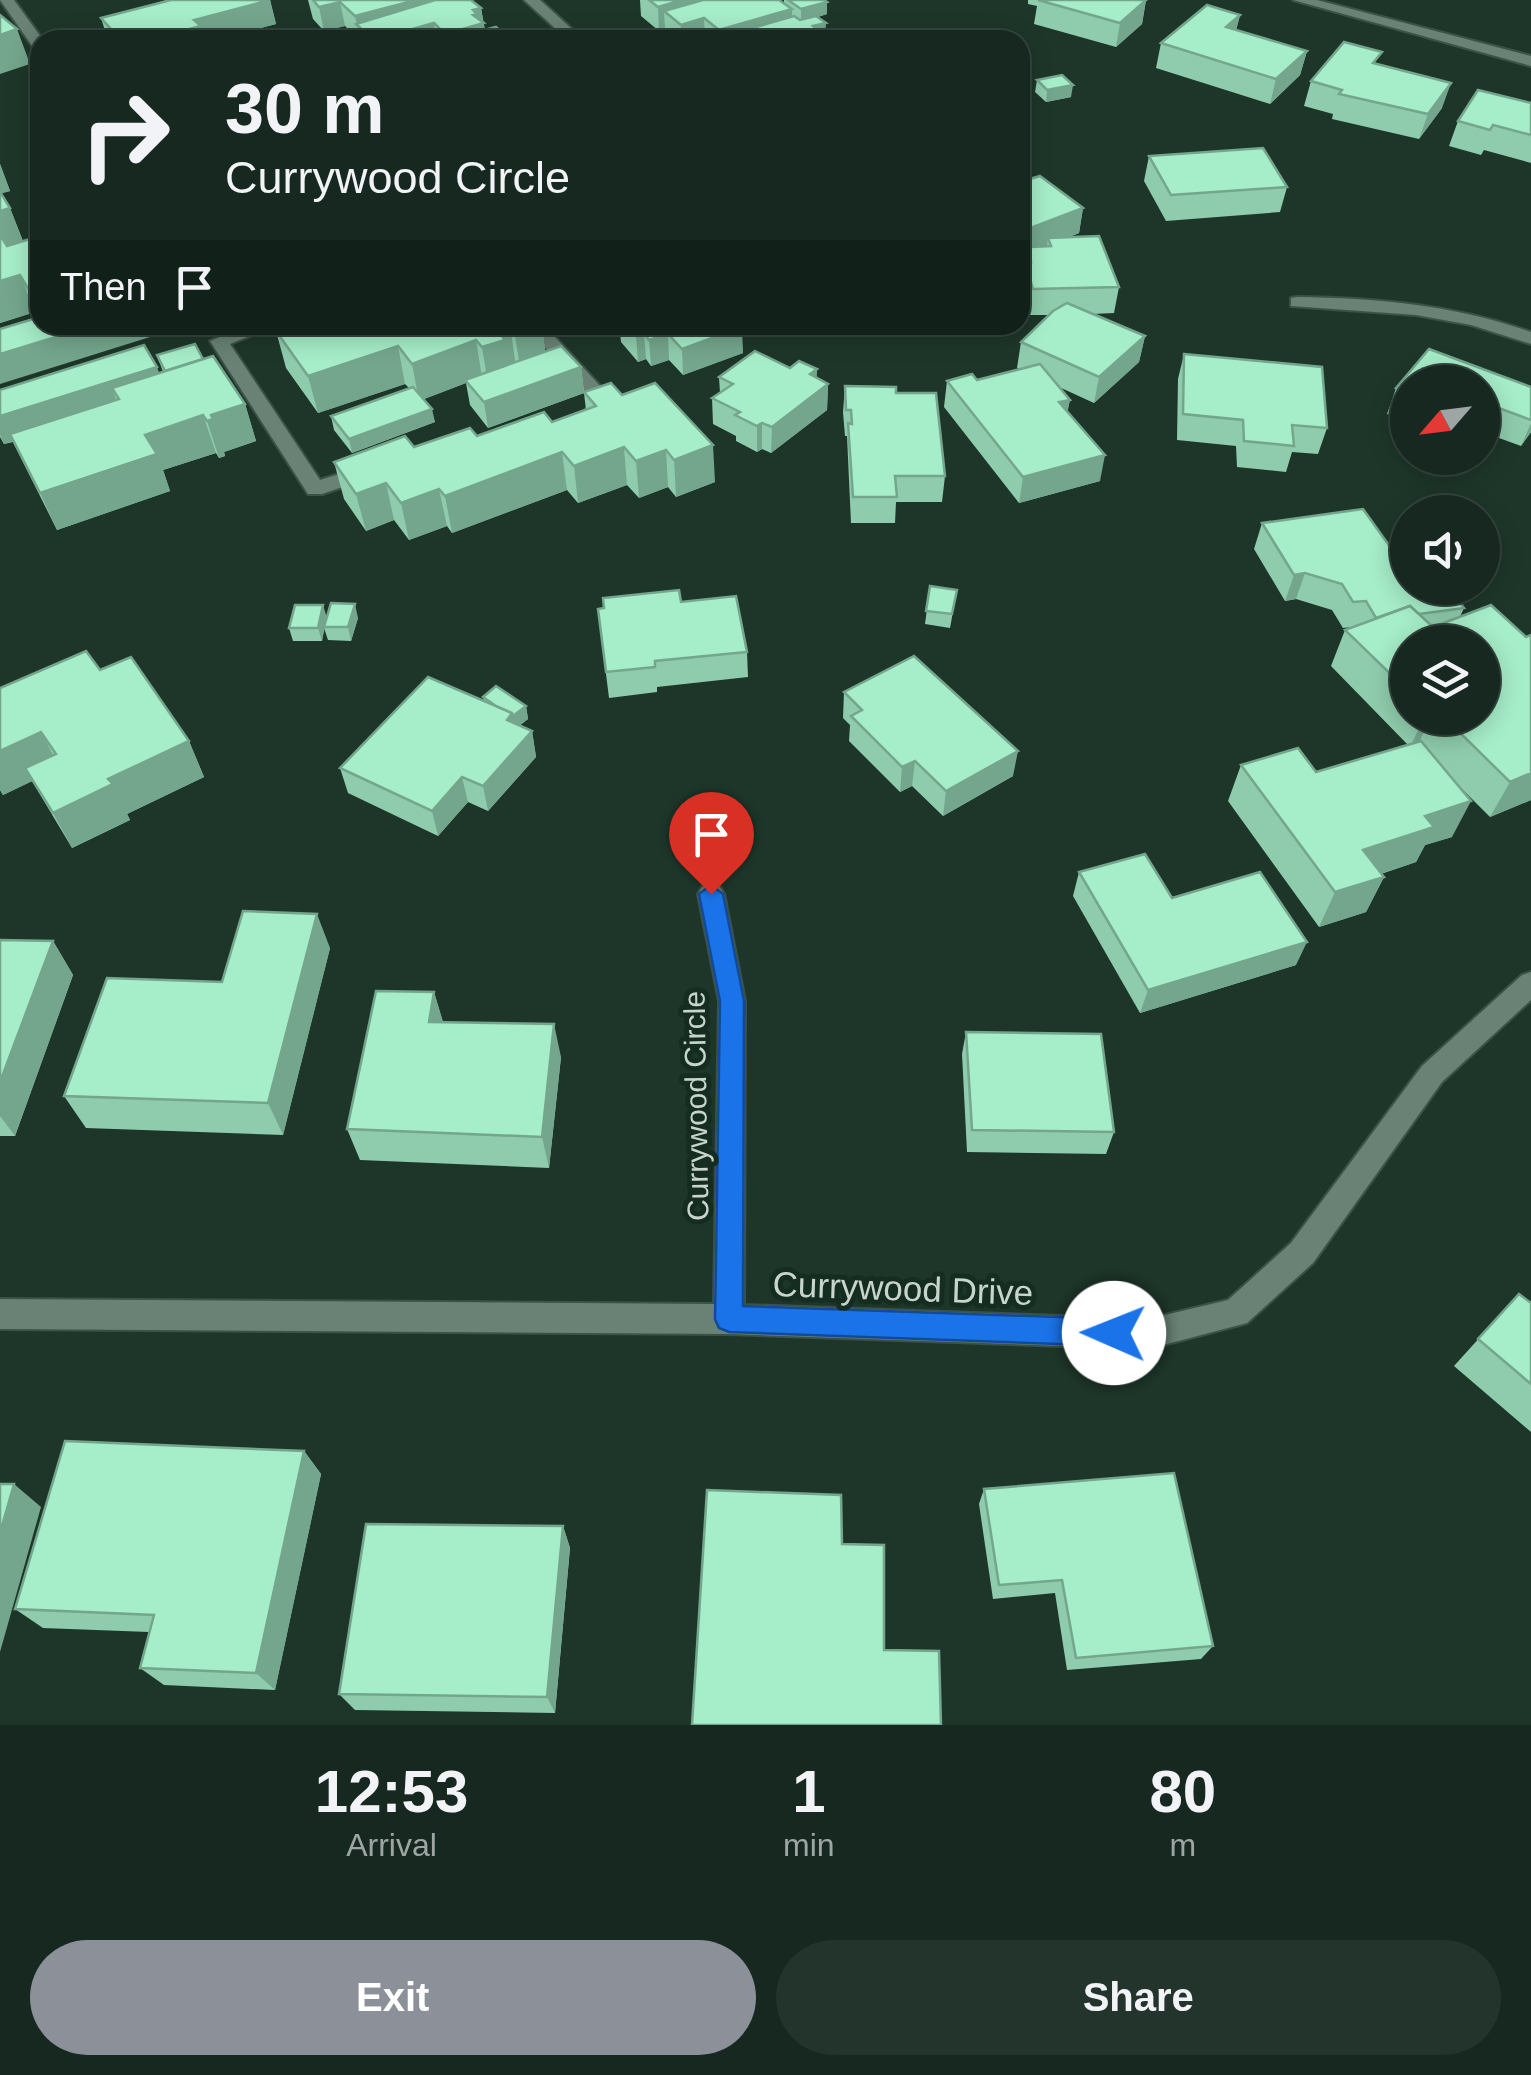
<!DOCTYPE html>
<style>
:root{--surface:#162820;--page:#23342d;--text:#f1f3f6;--muted:#9ea6a5;--line:#35443e;--accent:#8c9099}
body{margin:0;font-family:Helvetica,sans-serif;background:var(--page);color:var(--text);height:100vh;display:flex;flex-direction:column;font-size:38px;white-space:nowrap}
*{box-sizing:border-box;margin:0}
p{font-size:32px;color:var(--muted)}
.icon{flex:none;width:55px;height:55px;fill:none;stroke:currentColor;stroke-width:2;stroke-linecap:round;stroke-linejoin:round}
.map{position:relative;height:1725px;overflow:hidden}
.sheet{display:flex;flex-direction:column;background:var(--surface);flex:1}
.sheet>*{flex:none}
.hud{position:absolute;left:30px;top:30px;width:1000px;height:305px;border-radius:30px;box-shadow:0 5px 25px #0003,0 0 0 2px var(--line);background:#162820;color:var(--text);overflow:hidden}
.needle{width:65px;rotate:242deg}
.buttons{position:absolute;left:1390px;top:365px;display:grid;gap:20px}
.buttons a{display:grid;place-items:center;width:110px;height:110px;border-radius:50%;background:var(--surface);box-shadow:0 5px 25px #0003,0 0 0 2px var(--line);font-size:50px}
.pin{position:absolute;display:grid;place-items:center;width:85px;height:85px;color:#fff;margin:-102px -42px;border-radius:50% 50% 50% 0;rotate:-45deg;box-shadow:0 0 10px #0007}
.pin .icon{rotate:45deg}
.me{position:absolute;width:110px;margin:-55px;rotate:271deg;stroke-linejoin:round;filter:drop-shadow(0 0 8px #0008)}
.turn{display:flex;align-items:center;gap:35px;height:210px;padding:0 30px;font-size:45px}
.turn .icon{width:130px;height:130px;stroke-width:2.5}
.turn b{display:block;font-size:70px;line-height:85px}
.then{display:flex;align-items:center;height:95px;padding:0 30px;background:#0003;gap:20px;font-size:38px}
.eta{display:flex;justify-content:space-evenly;align-items:center;height:170px;text-align:center}
.eta b{font-size:60px;font-weight:700;line-height:70px}
.primary-button{display:flex;gap:20px;margin-top:auto;padding:20px 30px}
.primary-button a{flex:1;height:115px;border-radius:60px;background:var(--accent);color:#fff;font-size:40px;font-weight:700;line-height:115px;text-align:center}
.primary-button a+a{background:var(--page);color:var(--text)}
.map>svg:first-child{display:block}
.lines{fill:none;stroke-linecap:round;stroke-linejoin:round}
.minor-casing{stroke:#3c5147;stroke-width:4}
.minor{fill:#698275;fill-rule:evenodd}
.wall{fill:#8fccad;fill-rule:evenodd}
.shaded-wall{fill:#74a68d}
.building{fill:#a6edc9;stroke:#74a68d;stroke-width:2.5}
.route{fill:#1a73e8;stroke:#114b97;stroke-width:2.5}
.labels{text-anchor:middle;dominant-baseline:central;stroke-width:10;stroke-linejoin:round;paint-order:stroke}
.street-label{font-size:30px;fill:#c7d5cd;stroke:#152c20}
.near-street-label{font-size:35px;fill:#c7d5cd;stroke:#152c20}
</style>
<div class="map">
<svg width="1531" height="1725" viewBox="0 0 1531 1725">
<rect width="100%" height="100%" fill="#1e362a"/>
<g class="lines">
<!-- minor casing -->
<g class="minor-casing">
<g id="minor">
<polygon points="0,0 14,0 43,40 40,52 35,50"/>
<polygon points="524,0 540,0 584,40 568,40"/>
<polygon points="1293,0 1317,0 1531,56 1531,66"/>
<path d="M1297 297C1377 298 1455 305 1531 332V344L1471 325 1416 315 1291 306V298Z"/>
<polygon points="249,325 277,325 230,344 320,480 371,464 378,465 378,475 322,494 308,494 210,341"/>
<polygon points="525,325 544,325 614,401 614,409 589,413 586,409 594,403"/>
<polygon points="711,884 720,887 724,894 745,1001 744,1305 1148,1319 1228,1300 1291,1243 1422,1066 1522,975 1531,972 1531,1000 1442,1082 1313,1263 1247,1323 1148,1349 729,1334 0,1329 0,1299 714,1304 719,1001 698,894 702,887"/>
</g>
</g>
<!-- minor -->
<use href="#minor" class="minor"/>
</g>
<!-- wall -->
<g class="wall">
<polygon points="167,0 270,0 276,24 215,40 108,40 101,18"/>
<polygon points="308,0 471,0 481,8 485,30 509,39 518,40 359,40 345,26 324,31 313,19"/>
<polygon points="640,0 779,0 784,3 784,0 824,0 827,14 818,17 826,37 829,40 671,40 665,35 665,29 659,31 641,16"/>
<polygon points="1028,0 1146,0 1142,24 1116,47 1034,24 1037,6 1028,4"/>
<polygon points="1240,15 1236,30 1307,51 1300,75 1270,104 1156,68 1161,43"/>
<polygon points="1378,64 1442,108 1419,139 1332,119 1333,114 1304,106 1311,81"/>
<polygon points="1037,80 1071,97 1046,102 1035,92"/>
<polygon points="1531,103 1531,163 1484,150 1481,155 1449,146 1458,121"/>
<polygon points="1149,156 1287,187 1280,212 1166,221 1144,181"/>
<polygon points="0,164 10,191 1,193 10,208 23,241 182,327 38,317 35,312 0,323"/>
<polygon points="1022,181 1083,208 1079,233 1069,237 1119,287 1114,313 1092,314 1145,336 1139,362 1094,403 1059,387 1070,400 1067,411 1100,481 1019,503 944,407 947,381 977,380 1020,369 1017,368 1021,342 1049,315 1029,315 1021,288 1025,262 1028,262 1029,253"/>
<polygon points="542,325 545,352 581,367 584,392 622,395 715,482 676,497 668,487 639,498 627,485 578,503 567,490 452,533 447,526 409,540 394,520 366,531 344,499 334,462 552,422 586,410 584,393 488,428 470,405 466,383 424,399 435,422 352,453 334,430 331,416 409,388 405,384 318,413 286,368 276,331"/>
<polygon points="619,325 740,325 743,353 683,375 669,360 651,366 646,359 638,362 621,342"/>
<polygon points="1429,349 1531,387 1531,432 1521,446 1488,434 1482,441 1482,382 1408,382 1408,421 1387,414 1396,388"/>
<polygon points="1184,354 1327,428 1318,454 1292,452 1286,472 1237,467 1236,446 1177,440 1178,379"/>
<polygon points="157,355 203,359 245,404 256,441 224,452 225,456 219,458 216,453 163,470 170,491 57,530 13,442 4,444 0,437 0,390 159,373 163,372"/>
<polygon points="790,368 817,369 816,378 828,384 827,410 771,453 762,449 757,452 736,441 736,436 713,424 712,398 720,393 719,377"/>
<polygon points="845,386 896,393 945,476 942,502 896,502 895,523 851,523 847,436 845,436 843,412"/>
<path d="M1262 523 1408 572 1464 608 1460 617 1531 800 1490 817 1455 782 1452 837 1425 845 1416 862 1381 874 1384 877 1366 912 1319 927 1228 801 1241 765 1316 772 1408 745 1331 666 1345 630 1352 627 1343 628 1332 610 1296 599 1285 601 1254 549ZM1408 642 1482 718H1408Z"/>
<polygon points="930,586 957,590 950,628 925,624"/>
<polygon points="681,602 747,652 748,677 657,687 657,692 609,698 598,609"/>
<polygon points="327,618 358,618 351,641 328,640 324,628 322,641 293,641 289,628"/>
<polygon points="100,670 189,741 204,777 127,814 130,820 72,848 32,781 3,795 0,790 0,688"/>
<polygon points="844,692 1013,776 943,816 912,786 900,792 849,741 850,725 843,718"/>
<polygon points="483,697 526,706 528,719 519,726 532,731 536,757 488,811 468,802 438,836 348,793 340,768 484,701"/>
<polygon points="1079,872 1172,898 1296,965 1140,1013 1073,896"/>
<polygon points="0,940 53,941 73,975 15,1136 0,1136"/>
<polygon points="330,948 283,1135 86,1128 64,1096 222,982"/>
<polygon points="434,992 443,1022 561,1057 549,1168 360,1160 347,1129"/>
<polygon points="966,1032 1114,1132 1106,1154 967,1152 962,1054"/>
<polygon points="1519,1294 1531,1303 1531,1432 1454,1366"/>
<polygon points="304,1451 321,1474 275,1690 164,1685 140,1668 149,1632 43,1628 15,1609"/>
<polygon points="984,1489 1213,1646 1201,1659 1067,1670 1055,1593 993,1599 979,1504"/>
<polygon points="563,1526 570,1548 555,1713 355,1710 339,1694"/>
</g>
<!-- shaded-wall -->
<g class="shaded-wall">
<polygon points="270,0 276,24 215,40 147,40 194,20"/>
<polygon points="416,0 446,0 357,25 355,16"/>
<polygon points="682,0 756,0 704,18 705,40 681,40 681,25 664,11 665,29 659,31 658,7"/>
<polygon points="1146,0 1142,24 1116,47 1120,23"/>
<polygon points="340,2 345,26 324,31 319,7"/>
<polygon points="827,2 827,14 801,22 801,9"/>
<polygon points="481,8 486,40 446,40 445,34 473,10"/>
<polygon points="792,9 792,33 732,34 732,40 720,40 719,30"/>
<polygon points="1240,15 1234,39 1226,27"/>
<polygon points="434,23 436,40 407,40 405,31"/>
<polygon points="826,23 825,40 813,26"/>
<polygon points="17,29 30,64 0,74 0,35"/>
<polygon points="1307,51 1300,75 1270,104 1276,79"/>
<polygon points="1451,83 1442,108 1419,139 1428,114"/>
<polygon points="1073,85 1071,97 1046,102 1047,90"/>
<polygon points="0,164 10,191 0,194"/>
<polygon points="10,208 24,245 0,252 0,211"/>
<polygon points="1083,208 1079,233 1050,244 1048,238 1047,246 1030,247 1029,253 1020,256 1020,232"/>
<polygon points="20,275 35,312 0,323 0,281"/>
<polygon points="40,289 40,317 30,292"/>
<polygon points="95,325 181,325 182,327 0,384 0,354"/>
<polygon points="534,325 542,325 546,357 521,373 515,336"/>
<polygon points="742,327 743,353 683,375 682,349"/>
<polygon points="511,331 516,368 488,384 482,347 501,335"/>
<polygon points="644,333 646,359 638,362 636,336"/>
<polygon points="668,334 669,360 651,366 649,340"/>
<polygon points="1145,336 1139,362 1094,403 1099,377"/>
<polygon points="476,340 482,377 465,380 466,383 419,401 412,364"/>
<polygon points="398,346 405,384 318,413 308,376"/>
<polygon points="157,367 166,393 119,399 112,388 119,408 4,444 0,435 0,416"/>
<polygon points="581,367 584,393 488,428 484,402"/>
<polygon points="817,369 816,393 828,384 827,410 771,453 772,427 810,374"/>
<polygon points="1070,400 1065,425 1059,402"/>
<polygon points="245,404 256,441 224,452 225,456 219,458 207,421 211,415"/>
<polygon points="1499,408 1488,434 1482,441 1491,419"/>
<polygon points="432,409 435,422 352,453 349,439"/>
<polygon points="203,415 216,453 163,470 170,491 57,530 40,493 145,435"/>
<polygon points="762,423 762,449 757,452 757,426"/>
<polygon points="1531,423 1531,432 1521,446"/>
<polygon points="713,445 715,482 676,497 674,460"/>
<polygon points="624,447 627,485 578,503 574,466"/>
<polygon points="666,450 668,487 639,498 636,461"/>
<polygon points="562,452 567,490 452,533 445,496"/>
<polygon points="1105,455 1100,481 1019,503 1023,477"/>
<polygon points="386,483 394,520 366,531 356,494"/>
<polygon points="439,489 447,526 409,540 401,503"/>
<polygon points="1305,573 1296,599 1285,601 1294,575"/>
<polygon points="355,604 358,618 351,641 348,627"/>
<polygon points="323,605 327,618 322,641 318,628"/>
<polygon points="526,706 528,719 515,729 507,720 512,713"/>
<polygon points="1424,718 1431,718 1418,744 1410,747"/>
<polygon points="532,731 536,757 488,811 483,786"/>
<polygon points="41,732 60,768 3,795 0,790 0,751"/>
<polygon points="189,741 204,777 127,814 130,820 72,848 53,813 108,779"/>
<polygon points="1018,751 1013,776 943,816 946,791"/>
<polygon points="915,761 912,786 900,792 902,767"/>
<polygon points="1531,773 1531,800 1490,817 1510,782"/>
<polygon points="462,777 468,802 438,836 432,811"/>
<polygon points="1471,801 1452,837 1425,845 1416,862 1347,885 1363,850 1425,816"/>
<polygon points="1384,877 1366,912 1319,927 1335,892"/>
<polygon points="317,914 330,948 283,1135 268,1103"/>
<polygon points="53,941 73,975 15,1136 0,1116 0,1082"/>
<polygon points="1307,942 1296,965 1140,1013 1148,990"/>
<polygon points="434,992 444,1026 429,1022"/>
<polygon points="554,1024 561,1057 549,1168 542,1137"/>
<polygon points="304,1451 321,1474 275,1690 256,1673"/>
<polygon points="14,1484 41,1507 0,1652 0,1533"/>
<polygon points="563,1526 570,1548 555,1713 547,1697"/>
</g>
<!-- building -->
<g class="building">
<polygon points="171,0 270,0 194,20 201,26 147,40 121,40 101,18"/>
<polygon points="313,0 416,0 355,16 340,2 319,7"/>
<polygon points="435,0 471,0 481,8 473,10 477,14 473,15 484,23 445,34 434,23 405,31 415,40 373,40 356,24"/>
<polygon points="649,0 682,0 658,7"/>
<polygon points="703,0 779,0 792,9 719,30 704,18 681,25 664,11"/>
<polygon points="788,0 824,0 827,2 801,9"/>
<polygon points="1038,0 1146,0 1120,23"/>
<polygon points="1207,5 1240,15 1226,27 1307,51 1276,79 1161,43"/>
<polygon points="0,15 17,29 0,35"/>
<polygon points="794,16 800,20 816,16 826,23 813,26 829,40 735,40 738,39 732,34"/>
<polygon points="496,27 509,39 515,37 518,40 446,40"/>
<polygon points="1344,42 1382,52 1373,63 1451,83 1428,114 1339,94 1342,90 1311,81"/>
<polygon points="1062,75 1073,85 1047,90 1037,80"/>
<polygon points="1478,90 1531,103 1531,135 1493,125 1490,130 1458,121"/>
<polygon points="1263,148 1287,187 1171,195 1149,156"/>
<polygon points="1040,176 1083,208 1020,232 1020,182"/>
<polygon points="0,192 10,208 0,211"/>
<polygon points="0,235 7,246 40,236 40,289 30,292 20,275 0,281"/>
<polygon points="1099,236 1119,287 1033,289 1025,262 1031,262 1030,247 1051,246 1048,238"/>
<polygon points="1067,303 1145,336 1099,377 1021,342 1053,311"/>
<polygon points="40,317 40,325 95,325 0,354 0,329"/>
<polygon points="295,325 536,325 539,328 515,336 511,331 501,335 505,340 482,347 476,340 412,364 398,346 308,376 276,331"/>
<polygon points="626,325 740,325 742,327 682,349 668,334 649,340 644,333 636,336"/>
<polygon points="195,344 203,359 165,371 157,355"/>
<polygon points="144,345 157,367 0,416 0,390"/>
<polygon points="561,346 581,367 484,402 465,380"/>
<polygon points="1429,349 1531,387 1531,420 1499,408 1491,419 1482,416 1482,382 1408,382 1408,391 1396,388"/>
<polygon points="755,351 790,368 799,361 817,369 810,374 828,384 772,427 762,423 757,426 735,415 740,412 712,398 733,384 719,377"/>
<polygon points="1184,354 1322,367 1327,428 1292,425 1294,446 1244,441 1243,420 1183,414"/>
<polygon points="213,356 245,404 211,415 213,419 207,421 203,415 145,435 157,454 40,493 10,434 119,399 112,388"/>
<polygon points="1040,364 1070,400 1059,402 1105,455 1023,477 947,381 972,374 977,380"/>
<polygon points="611,383 622,395 655,383 713,445 674,460 666,450 636,461 624,447 574,466 562,452 445,496 439,489 401,503 386,483 356,494 334,462 405,436 414,447 470,428 477,436 544,412 552,422 596,406 584,392"/>
<polygon points="845,386 896,387 896,393 936,393 945,476 895,476 897,497 853,497 848,423 852,424 851,410 846,410"/>
<polygon points="413,387 432,409 349,439 331,416"/>
<polygon points="1363,509 1408,572 1408,588 1450,588 1464,608 1419,614 1410,606 1376,618 1366,601 1353,602 1342,584 1305,573 1294,575 1262,523"/>
<polygon points="930,586 957,590 952,614 926,611"/>
<polygon points="679,590 681,602 736,596 747,652 655,661 655,667 606,672 598,609 604,608 603,598"/>
<polygon points="331,603 355,604 348,627 324,627"/>
<polygon points="295,605 323,605 318,628 289,628"/>
<polygon points="1491,605 1526,637 1531,635 1531,773 1510,782 1445,718 1482,718 1482,642 1408,642 1408,691 1345,630 1410,606 1433,627"/>
<polygon points="86,651 100,670 131,657 189,741 108,779 113,784 53,813 25,768 56,754 41,732 0,751 0,688"/>
<polygon points="914,656 1018,751 946,791 915,761 902,767 851,716 862,710 844,692"/>
<polygon points="428,677 512,713 507,720 532,731 483,786 462,777 432,811 340,768"/>
<polygon points="496,686 526,706 513,716 512,713 496,706 483,697"/>
<polygon points="1421,741 1471,801 1425,816 1434,827 1363,850 1384,877 1335,892 1241,765 1298,748 1316,772"/>
<polygon points="1145,854 1172,898 1260,872 1307,942 1148,990 1079,872"/>
<polygon points="243,911 317,914 268,1103 64,1096 107,978 222,982"/>
<polygon points="0,940 53,941 0,1082"/>
<polygon points="376,991 434,992 429,1022 554,1024 542,1137 347,1129"/>
<polygon points="966,1032 1101,1034 1114,1132 972,1130"/>
<polygon points="1519,1294 1531,1303 1531,1384 1478,1339"/>
<polygon points="65,1441 304,1451 256,1673 140,1668 154,1615 15,1609"/>
<polygon points="1174,1473 1213,1646 1076,1658 1062,1580 999,1585 984,1489"/>
<polygon points="0,1484 14,1484 0,1533"/>
<polygon points="707,1490 841,1495 842,1544 884,1545 884,1650 939,1651 941,1725 692,1725"/>
<polygon points="366,1524 563,1526 547,1697 339,1694"/>
</g>
<!-- route -->
<polygon class="route" points="711,885 723,894 744,1001 743,1306 1114,1319 1124,1323 1128,1333 1124,1342 1114,1346 729,1332 719,1328 715,1319 720,1001 699,894"/>
<g class="labels">
<!-- street labels -->
<g class="street-label">
<text transform="translate(696 1106) rotate(-91)">Currywood Circle</text>
</g>
<!-- near-street labels -->
<g class="near-street-label">
<text transform="translate(903 1288) rotate(2)">Currywood Drive</text>
</g>
</g>
</svg>
<div class="buttons">
<a><svg class="needle" viewBox="-14 -14 28 28"><path d="M0-13l5 13h-10z" fill="#e53935"/><path d="M0 13l5-13h-10z" fill="#9ea6a5"/></svg></a>
<a><svg class="icon" aria-label="sound" viewBox="0 0 24 24"><path d="M4 9h4l5-4v14l-5-4H4zM17 9q2 3 0 6"/></svg></a>
<a><svg class="icon" aria-label="layers" viewBox="0 0 24 24"><path d="M12 4l9 5-9 5-9-5zM3 14l9 5 9-5"/></svg></a>
</div>
<div class="pin" style="left:711px;top:894px;background:#d93025"><svg class="icon" aria-label="arrive" viewBox="0 0 24 24"><path d="M6 21V4h12l-3 4 3 4H6"/></svg></div>
<svg class="me" style="left:1114px;top:1333px" viewBox="-20 -20 40 40"><circle r="19" fill="#fff"/><path d="M0-13L10 11 0 6-10 11z" fill="#1a73e8"/></svg>
<div class="hud">
<div class="turn"><svg class="icon" aria-label="right" viewBox="0 0 24 24"><path d="M7 20v-9h11M14 6l5 5-5 5"/></svg><div><b>30 m</b>Currywood Circle</div></div>
<div class="then">Then<svg class="icon" aria-label="arrive" viewBox="0 0 24 24"><path d="M6 21V4h12l-3 4 3 4H6"/></svg></div>
</div>
</div>
<section class="sheet">
<div class="eta">
<div><b>12:53</b><p>Arrival</p></div>
<div><b>1</b><p>min</p></div>
<div><b>80</b><p>m</p></div>
</div>
<div class="primary-button"><a>Exit</a><a>Share</a></div>
</section>
